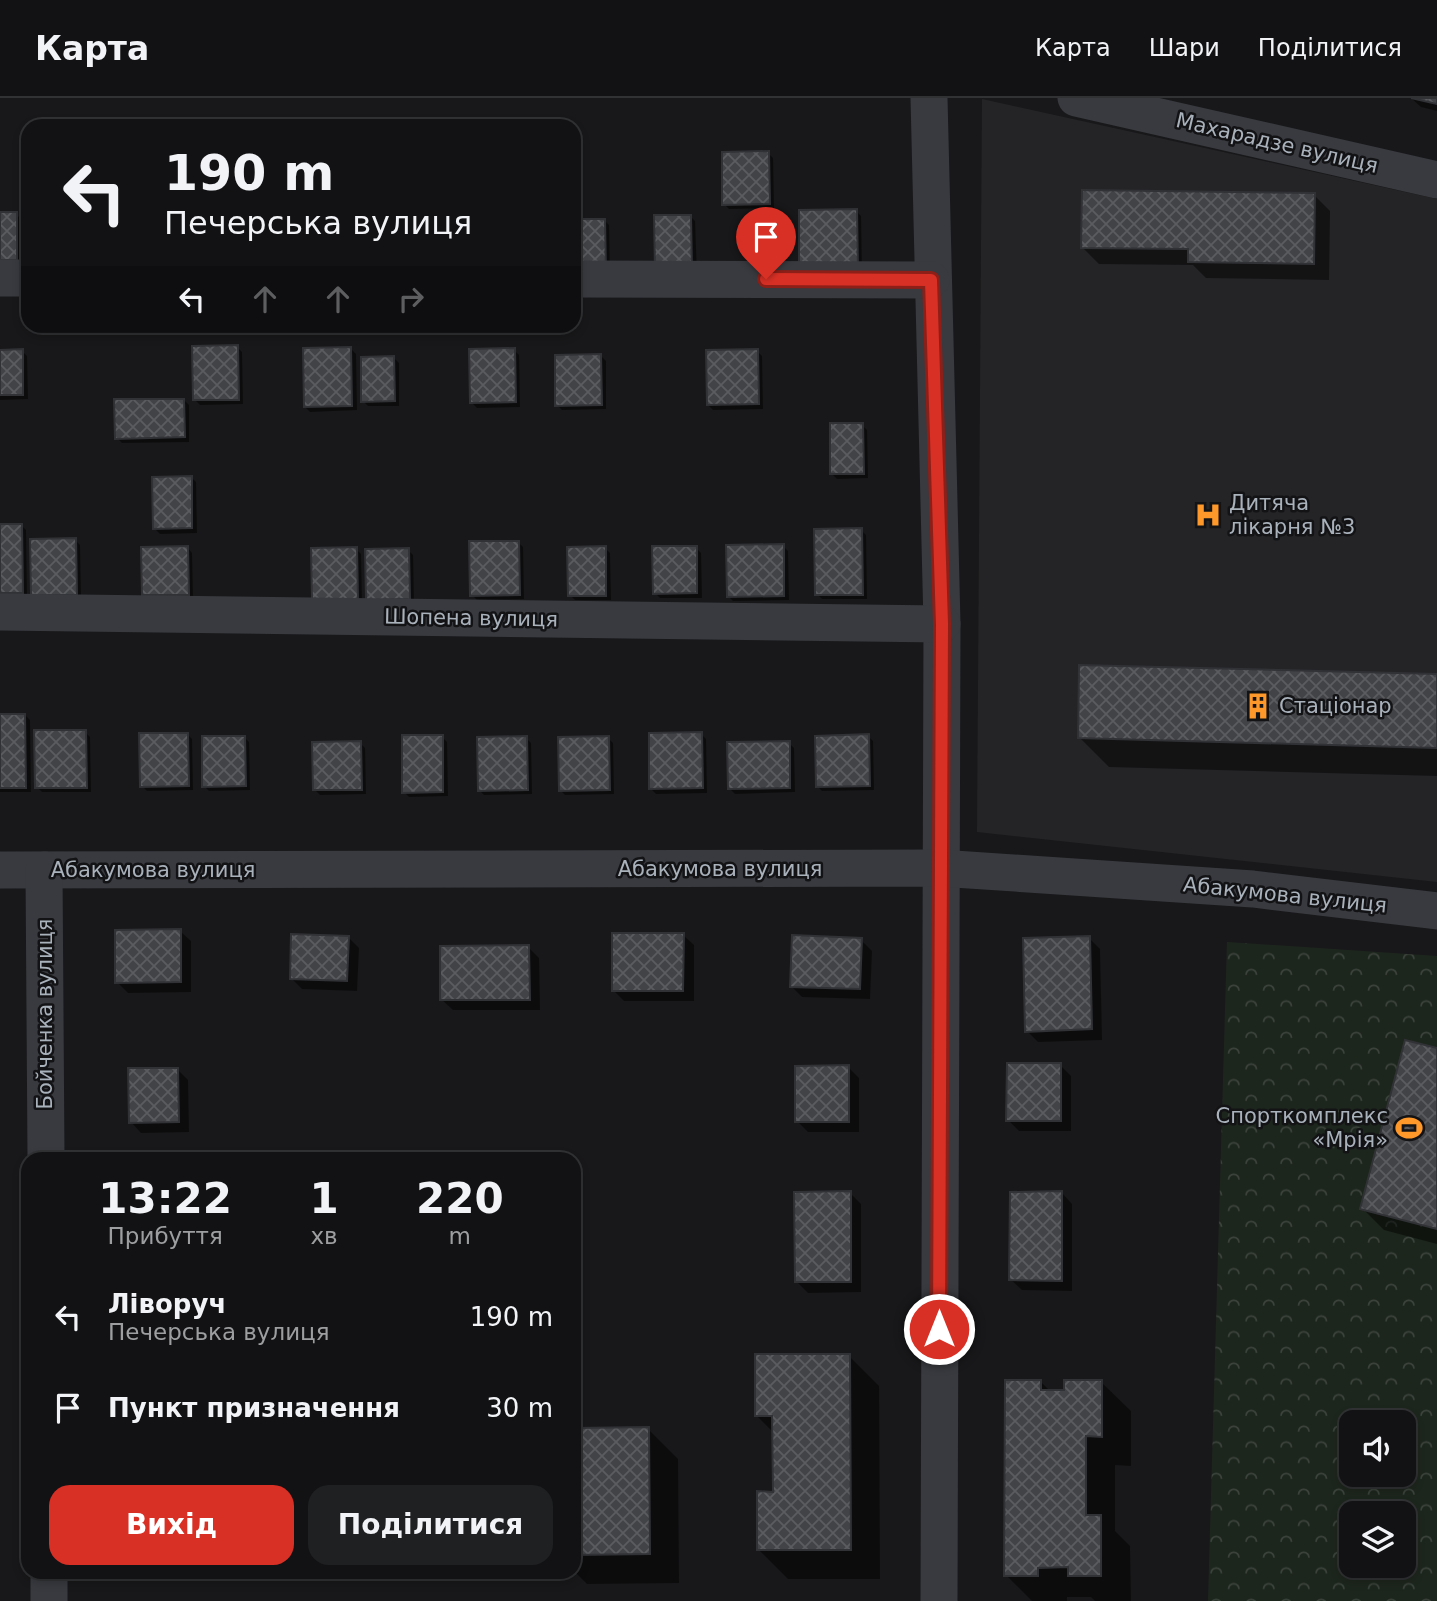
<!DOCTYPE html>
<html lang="uk">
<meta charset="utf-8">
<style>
:root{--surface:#121214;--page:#1f2022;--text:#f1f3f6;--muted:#9c9ea0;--line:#313234;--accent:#d93025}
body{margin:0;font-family:"DejaVu Sans",sans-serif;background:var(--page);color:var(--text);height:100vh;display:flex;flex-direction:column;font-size:26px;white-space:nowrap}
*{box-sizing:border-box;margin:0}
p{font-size:23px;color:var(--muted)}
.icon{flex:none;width:38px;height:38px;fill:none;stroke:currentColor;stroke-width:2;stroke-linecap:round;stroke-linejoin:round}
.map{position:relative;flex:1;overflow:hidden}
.details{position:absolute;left:21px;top:1054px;width:560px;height:427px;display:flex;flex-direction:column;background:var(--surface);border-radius:21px;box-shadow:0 4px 10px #0003,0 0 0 2px var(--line)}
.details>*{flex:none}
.banner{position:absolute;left:21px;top:21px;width:560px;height:214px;border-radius:21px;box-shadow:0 4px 10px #0003,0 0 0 2px var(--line);background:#121214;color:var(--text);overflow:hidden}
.controls{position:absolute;left:1339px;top:1312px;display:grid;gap:14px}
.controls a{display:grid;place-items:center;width:77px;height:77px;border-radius:14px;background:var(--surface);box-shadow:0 4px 10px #0003,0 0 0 2px var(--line);font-size:35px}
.pin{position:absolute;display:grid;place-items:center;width:60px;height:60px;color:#fff;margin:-72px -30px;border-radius:50% 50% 50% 0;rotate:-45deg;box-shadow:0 0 7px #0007}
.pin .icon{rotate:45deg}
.me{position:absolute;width:77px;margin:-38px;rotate:0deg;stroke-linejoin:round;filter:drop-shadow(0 0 5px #0008)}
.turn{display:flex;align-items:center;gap:24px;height:147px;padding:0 28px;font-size:32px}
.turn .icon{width:91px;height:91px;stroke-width:2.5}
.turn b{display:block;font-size:49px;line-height:60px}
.lanes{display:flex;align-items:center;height:66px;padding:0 28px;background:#0003;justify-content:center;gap:35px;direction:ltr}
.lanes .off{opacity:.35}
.eta{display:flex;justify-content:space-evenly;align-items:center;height:119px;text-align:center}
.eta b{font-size:42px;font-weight:800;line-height:49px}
.primary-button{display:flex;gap:14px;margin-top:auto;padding:14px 28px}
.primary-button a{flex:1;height:80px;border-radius:21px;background:var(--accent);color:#fff;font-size:28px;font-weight:800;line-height:80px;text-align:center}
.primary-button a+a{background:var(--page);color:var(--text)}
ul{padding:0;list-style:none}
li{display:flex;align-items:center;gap:21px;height:91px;padding:0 28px}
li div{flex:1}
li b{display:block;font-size:26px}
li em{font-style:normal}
header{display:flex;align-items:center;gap:42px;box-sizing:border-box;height:98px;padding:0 35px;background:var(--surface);border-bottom:2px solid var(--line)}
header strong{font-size:33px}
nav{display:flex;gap:38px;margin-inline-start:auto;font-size:24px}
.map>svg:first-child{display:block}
.built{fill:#242427}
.park{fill:url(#park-crowns);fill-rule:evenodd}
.shadow{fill:#0007}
.building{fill:url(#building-cross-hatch);stroke:#313236;stroke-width:2}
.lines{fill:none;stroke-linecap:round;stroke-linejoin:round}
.minor{stroke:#383a3f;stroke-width:37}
.route-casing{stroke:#8d1f18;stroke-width:18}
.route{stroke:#d93025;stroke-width:12}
.labels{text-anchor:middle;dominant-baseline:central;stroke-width:5;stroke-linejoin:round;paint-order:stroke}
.street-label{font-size:21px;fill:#a9b1bb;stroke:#131315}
.poi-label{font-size:21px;fill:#a9b1bb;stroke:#131315;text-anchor:start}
</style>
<header>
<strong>Карта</strong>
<nav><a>Карта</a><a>Шари</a><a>Поділитися</a></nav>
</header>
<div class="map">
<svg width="1437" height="1503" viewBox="0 0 1437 1503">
<defs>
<pattern id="park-crowns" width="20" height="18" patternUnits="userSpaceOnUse" patternTransform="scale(1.75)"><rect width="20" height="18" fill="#1d261d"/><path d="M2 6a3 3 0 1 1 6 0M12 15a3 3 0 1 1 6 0" fill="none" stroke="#3b433c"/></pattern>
<pattern id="building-cross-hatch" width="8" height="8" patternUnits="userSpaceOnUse" patternTransform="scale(1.75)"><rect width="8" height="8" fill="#424347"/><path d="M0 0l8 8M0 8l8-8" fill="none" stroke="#5a5c60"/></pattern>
</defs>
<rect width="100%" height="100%" fill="#18181a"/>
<!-- built -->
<polygon class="built" points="982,1 1437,101 1437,784 977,734"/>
<!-- park -->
<path class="park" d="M1227 844 1437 858V1503H1208ZM1351 1325H1404V1377H1351ZM1351 1416H1404V1468H1351Z"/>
<!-- shadow -->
<g class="shadow">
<polygon points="1411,0 1437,0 1437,13 1421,9"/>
<polygon points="768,55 773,60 774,110 729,111 724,106"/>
<polygon points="1314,97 1330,113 1329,182 1206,180 1193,167 1099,166 1083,150"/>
<polygon points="856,113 861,118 862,178 806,179"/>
<polygon points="0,116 16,116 21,121 21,166 0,166"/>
<polygon points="690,118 695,123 697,177 662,178"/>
<polygon points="604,122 609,127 610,180 574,123"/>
<polygon points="237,249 242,254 243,306 200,307 195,302"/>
<polygon points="351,251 356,256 357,312 310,314 305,309"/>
<polygon points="514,252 519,257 520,309 477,310 472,305"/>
<polygon points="0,253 22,253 27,258 28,301 0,302"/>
<polygon points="757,253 762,258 763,311 713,312 708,307"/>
<polygon points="601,258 606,263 606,311 562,312 557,307"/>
<polygon points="394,260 399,265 399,308 368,308 363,303"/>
<polygon points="184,302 189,307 189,344 122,345 117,340"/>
<polygon points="862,327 867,332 868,380 837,381 832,376"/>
<polygon points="191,379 196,384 197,435 160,436 155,431"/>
<polygon points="21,427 26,432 27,499 0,500 0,428"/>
<polygon points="861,432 866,437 867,501 822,501 817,496"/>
<polygon points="75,442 80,447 81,501 38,502"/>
<polygon points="518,444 523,449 524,501 477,502 472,497"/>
<polygon points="783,448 788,453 789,502 733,503 728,498"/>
<polygon points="188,450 192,455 193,501 148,501 143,496"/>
<polygon points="605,450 610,455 611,502 575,502 570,497"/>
<polygon points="696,450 701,455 702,500 660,500 655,495"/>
<polygon points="356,451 361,456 362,506 319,507"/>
<polygon points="408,452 413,457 414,506 373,506"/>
<polygon points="1437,578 1437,678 1109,669 1079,639"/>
<polygon points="0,617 25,617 30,622 31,694 0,694"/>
<polygon points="85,634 90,639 91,694 42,694 37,689"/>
<polygon points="187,636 192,641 193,692 147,693 142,688"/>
<polygon points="701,636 706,641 707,695 656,696 651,691"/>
<polygon points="868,638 873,643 874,692 822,693 817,688"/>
<polygon points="244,639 249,644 250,692 209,693 204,688"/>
<polygon points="442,639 447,644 448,698 409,699 404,694"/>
<polygon points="526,640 531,645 532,696 484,697 479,692"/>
<polygon points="608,640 613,645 614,696 565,697 560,692"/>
<polygon points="360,645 365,650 366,696 320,697 315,692"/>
<polygon points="789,645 794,650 795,694 735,696 730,691"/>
<polygon points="180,833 191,843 191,894 128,895 117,884"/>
<polygon points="683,837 694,847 694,903 624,903 613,892"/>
<polygon points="348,839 359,850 357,893 302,891 291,880"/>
<polygon points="1089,840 1100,851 1102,942 1038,944 1027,933"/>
<polygon points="861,842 872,853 870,901 802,899 791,888"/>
<polygon points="528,849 539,860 540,912 453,912 442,902"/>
<polygon points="1437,952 1437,1146 1384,1132 1362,1110"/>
<polygon points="1060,967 1071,978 1071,1033 1019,1033 1008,1022"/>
<polygon points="848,969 859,980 859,1034 808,1034 797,1023"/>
<polygon points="177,971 188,982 189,1034 141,1035 131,1024"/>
<polygon points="850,1095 861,1106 861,1194 808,1195 797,1184"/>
<polygon points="1062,1095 1072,1106 1072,1193 1022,1192 1011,1182"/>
<polygon points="849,1258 879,1288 880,1481 788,1481 759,1452 774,1396 774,1335 757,1318"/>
<polygon points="1040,1283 1051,1294 1066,1294 1101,1284 1131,1313 1131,1368 1115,1367 1115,1433 1130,1448 1131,1503 1095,1503 1091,1499 1067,1499 1067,1503 1032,1503 1006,1477"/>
<polygon points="574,1331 648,1331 678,1361 679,1485 587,1486 574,1473"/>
<polygon points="149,1474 188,1474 188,1482 157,1481"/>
<polygon points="212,1474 251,1474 251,1482 220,1481"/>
<polygon points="351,1474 446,1474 446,1480 358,1480"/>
</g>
<!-- building -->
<g class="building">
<polygon points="1411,0 1437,0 1437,6"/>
<polygon points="769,53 770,106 722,107 722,54"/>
<polygon points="1082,92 1315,95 1314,166 1188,164 1188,151 1081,150"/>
<polygon points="857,111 858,174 799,175 799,112"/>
<rect x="0" y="114" width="17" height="48"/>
<polygon points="654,117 691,117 692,173 655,173"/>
<polygon points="574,121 605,121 606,175 574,176"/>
<polygon points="238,247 239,302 193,302 192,248"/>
<polygon points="351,249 352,308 304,309 303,250"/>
<polygon points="515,250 516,304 470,305 469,251"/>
<polygon points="23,251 23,297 0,297 0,252"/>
<polygon points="758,251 759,306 707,307 706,252"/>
<polygon points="601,256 602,307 555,308 555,257"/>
<polygon points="394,258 395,303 361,304 361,259"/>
<polygon points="114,301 184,301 185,339 115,341"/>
<polygon points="830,325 863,325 864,376 830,376"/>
<polygon points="192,378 192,430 153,431 152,379"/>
<polygon points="0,426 22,426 23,495 0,495"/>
<polygon points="862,430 863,497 815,497 814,431"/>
<polygon points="76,440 77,497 31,497 30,441"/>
<polygon points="469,443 519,443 520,497 470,498"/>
<polygon points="784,446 784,498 727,499 726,447"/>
<polygon points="188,448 189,497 142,497 141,449"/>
<polygon points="606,448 606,498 568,498 567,449"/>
<polygon points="652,448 697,448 697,495 653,496"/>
<polygon points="357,449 358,502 312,502 311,450"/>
<polygon points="409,450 410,501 366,502 365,451"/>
<polygon points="1079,567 1437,576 1437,650 1078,640"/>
<polygon points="0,616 25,616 26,690 0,690"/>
<polygon points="34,632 86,632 87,690 35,690"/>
<polygon points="702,634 703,690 649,691 649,635"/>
<polygon points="139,635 188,635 189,688 140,689"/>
<polygon points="869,636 870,688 816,689 815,638"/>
<polygon points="402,637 443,637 443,694 402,695"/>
<polygon points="202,638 245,638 246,688 202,689"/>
<polygon points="527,638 528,692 478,693 477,639"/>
<polygon points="609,638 610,692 559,693 558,639"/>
<polygon points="361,643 362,692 313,692 312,644"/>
<polygon points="790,643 790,690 728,691 727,644"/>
<polygon points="181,831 181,884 115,885 115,832"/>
<polygon points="612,835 684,835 683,893 612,893"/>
<polygon points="291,836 349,838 347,883 290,881"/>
<polygon points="792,837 862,840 860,891 790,889"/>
<polygon points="1090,838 1092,931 1025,934 1023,840"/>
<polygon points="529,847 530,902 440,902 440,848"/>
<polygon points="1405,942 1437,950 1437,1131 1360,1111"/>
<polygon points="1007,965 1061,965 1061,1023 1006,1023"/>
<polygon points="849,967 849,1024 795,1024 795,968"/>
<polygon points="128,970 178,970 179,1024 129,1025"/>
<polygon points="851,1093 851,1184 795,1184 794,1094"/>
<polygon points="1062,1093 1062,1183 1009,1182 1010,1094"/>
<polygon points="755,1256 850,1256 851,1452 757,1452 757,1393 773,1394 772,1318 755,1318"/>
<polygon points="1005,1282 1041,1282 1041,1292 1064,1292 1064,1282 1102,1282 1102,1339 1086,1338 1086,1417 1101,1417 1101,1478 1068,1478 1068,1469 1038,1470 1038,1478 1004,1478"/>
<polygon points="649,1329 650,1456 574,1457 574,1330"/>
</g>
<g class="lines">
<!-- minor -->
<g class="minor">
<polyline points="929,0 942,526 939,1503"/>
<polyline points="1076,0 1437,82"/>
<polyline points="0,180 28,180"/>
<polyline points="574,181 931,182"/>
<polyline points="0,514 942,526"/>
<polyline points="0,772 939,770 1253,791 1437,813"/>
<polyline points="44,772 46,1060"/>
<polyline points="49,1474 49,1503"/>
</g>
</g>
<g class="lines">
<!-- route casing -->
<g class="route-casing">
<polyline id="route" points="766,181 931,182 942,526 939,1231"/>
</g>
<!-- route -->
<use href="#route" class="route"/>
</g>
<!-- icons -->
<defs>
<g id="hospital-bare" transform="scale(2.1)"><path d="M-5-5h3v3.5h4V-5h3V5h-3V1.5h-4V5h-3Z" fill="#ff982b" stroke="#131315" stroke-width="2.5" paint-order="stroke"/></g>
<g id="building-bare" transform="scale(2.1)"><path d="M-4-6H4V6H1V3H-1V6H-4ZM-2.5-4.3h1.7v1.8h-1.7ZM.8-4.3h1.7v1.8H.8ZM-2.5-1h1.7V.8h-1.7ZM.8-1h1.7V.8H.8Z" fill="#ff982b" stroke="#131315" stroke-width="2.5" paint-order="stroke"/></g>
<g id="stadium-bare" transform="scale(2.1)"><path d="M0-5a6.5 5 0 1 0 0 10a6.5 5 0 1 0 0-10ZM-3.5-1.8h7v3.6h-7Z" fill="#ff982b" stroke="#131315" stroke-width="2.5" paint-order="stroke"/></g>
</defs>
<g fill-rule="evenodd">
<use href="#hospital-bare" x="1208" y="417"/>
<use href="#building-bare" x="1258" y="608"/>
<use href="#stadium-bare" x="1409" y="1030"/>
</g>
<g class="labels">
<!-- street labels -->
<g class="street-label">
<text transform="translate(1277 45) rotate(13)">Махарадзе вулиця</text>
<text transform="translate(471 520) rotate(1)">Шопена вулиця</text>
<text x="720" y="771">Абакумова вулиця</text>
<text x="153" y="772">Абакумова вулиця</text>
<text transform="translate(1285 797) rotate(6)">Абакумова вулиця</text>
<text transform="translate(45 916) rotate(-90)">Бойченка вулиця</text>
</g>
<!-- poi labels -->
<g class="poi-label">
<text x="1229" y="405">Дитяча<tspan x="1229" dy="24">лікарня №3</tspan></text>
<text x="1279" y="608">Стаціонар</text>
<text x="1388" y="1018" text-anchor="end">Спорткомплекс<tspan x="1388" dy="24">«Мрія»</tspan></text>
</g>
</g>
</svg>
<div class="controls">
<a><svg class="icon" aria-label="sound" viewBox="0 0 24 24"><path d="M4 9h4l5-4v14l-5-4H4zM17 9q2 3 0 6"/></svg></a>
<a><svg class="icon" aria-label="layers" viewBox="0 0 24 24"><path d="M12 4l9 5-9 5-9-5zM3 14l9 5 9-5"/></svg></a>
</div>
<div class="pin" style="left:766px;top:181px;background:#d93025"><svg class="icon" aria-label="arrive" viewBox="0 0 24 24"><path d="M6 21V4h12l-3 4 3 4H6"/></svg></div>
<svg class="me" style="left:939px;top:1231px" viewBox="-20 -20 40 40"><circle r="17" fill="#d93025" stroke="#fff" stroke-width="3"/><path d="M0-11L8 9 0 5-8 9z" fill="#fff"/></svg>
<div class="banner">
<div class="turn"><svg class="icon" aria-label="left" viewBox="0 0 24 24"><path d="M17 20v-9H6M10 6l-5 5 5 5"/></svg><div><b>190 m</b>Печерська вулиця</div></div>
<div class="lanes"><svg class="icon" aria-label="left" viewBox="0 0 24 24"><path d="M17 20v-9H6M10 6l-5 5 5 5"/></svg><svg class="icon off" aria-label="ahead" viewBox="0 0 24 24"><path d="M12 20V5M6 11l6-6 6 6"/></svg><svg class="icon off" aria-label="ahead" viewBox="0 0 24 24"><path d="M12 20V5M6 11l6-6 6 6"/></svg><svg class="icon off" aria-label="right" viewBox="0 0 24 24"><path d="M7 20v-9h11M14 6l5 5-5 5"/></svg></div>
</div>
<section class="details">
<div class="eta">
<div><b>13:22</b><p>Прибуття</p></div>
<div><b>1</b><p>хв</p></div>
<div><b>220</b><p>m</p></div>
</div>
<ul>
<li><svg class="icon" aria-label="left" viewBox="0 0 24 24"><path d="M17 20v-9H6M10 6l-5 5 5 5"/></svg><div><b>Ліворуч</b><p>Печерська вулиця</p></div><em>190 m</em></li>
<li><svg class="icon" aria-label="arrive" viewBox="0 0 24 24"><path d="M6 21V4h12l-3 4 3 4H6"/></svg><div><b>Пункт призначення</b></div><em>30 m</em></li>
</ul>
<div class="primary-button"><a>Вихід</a><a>Поділитися</a></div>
</section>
</div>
